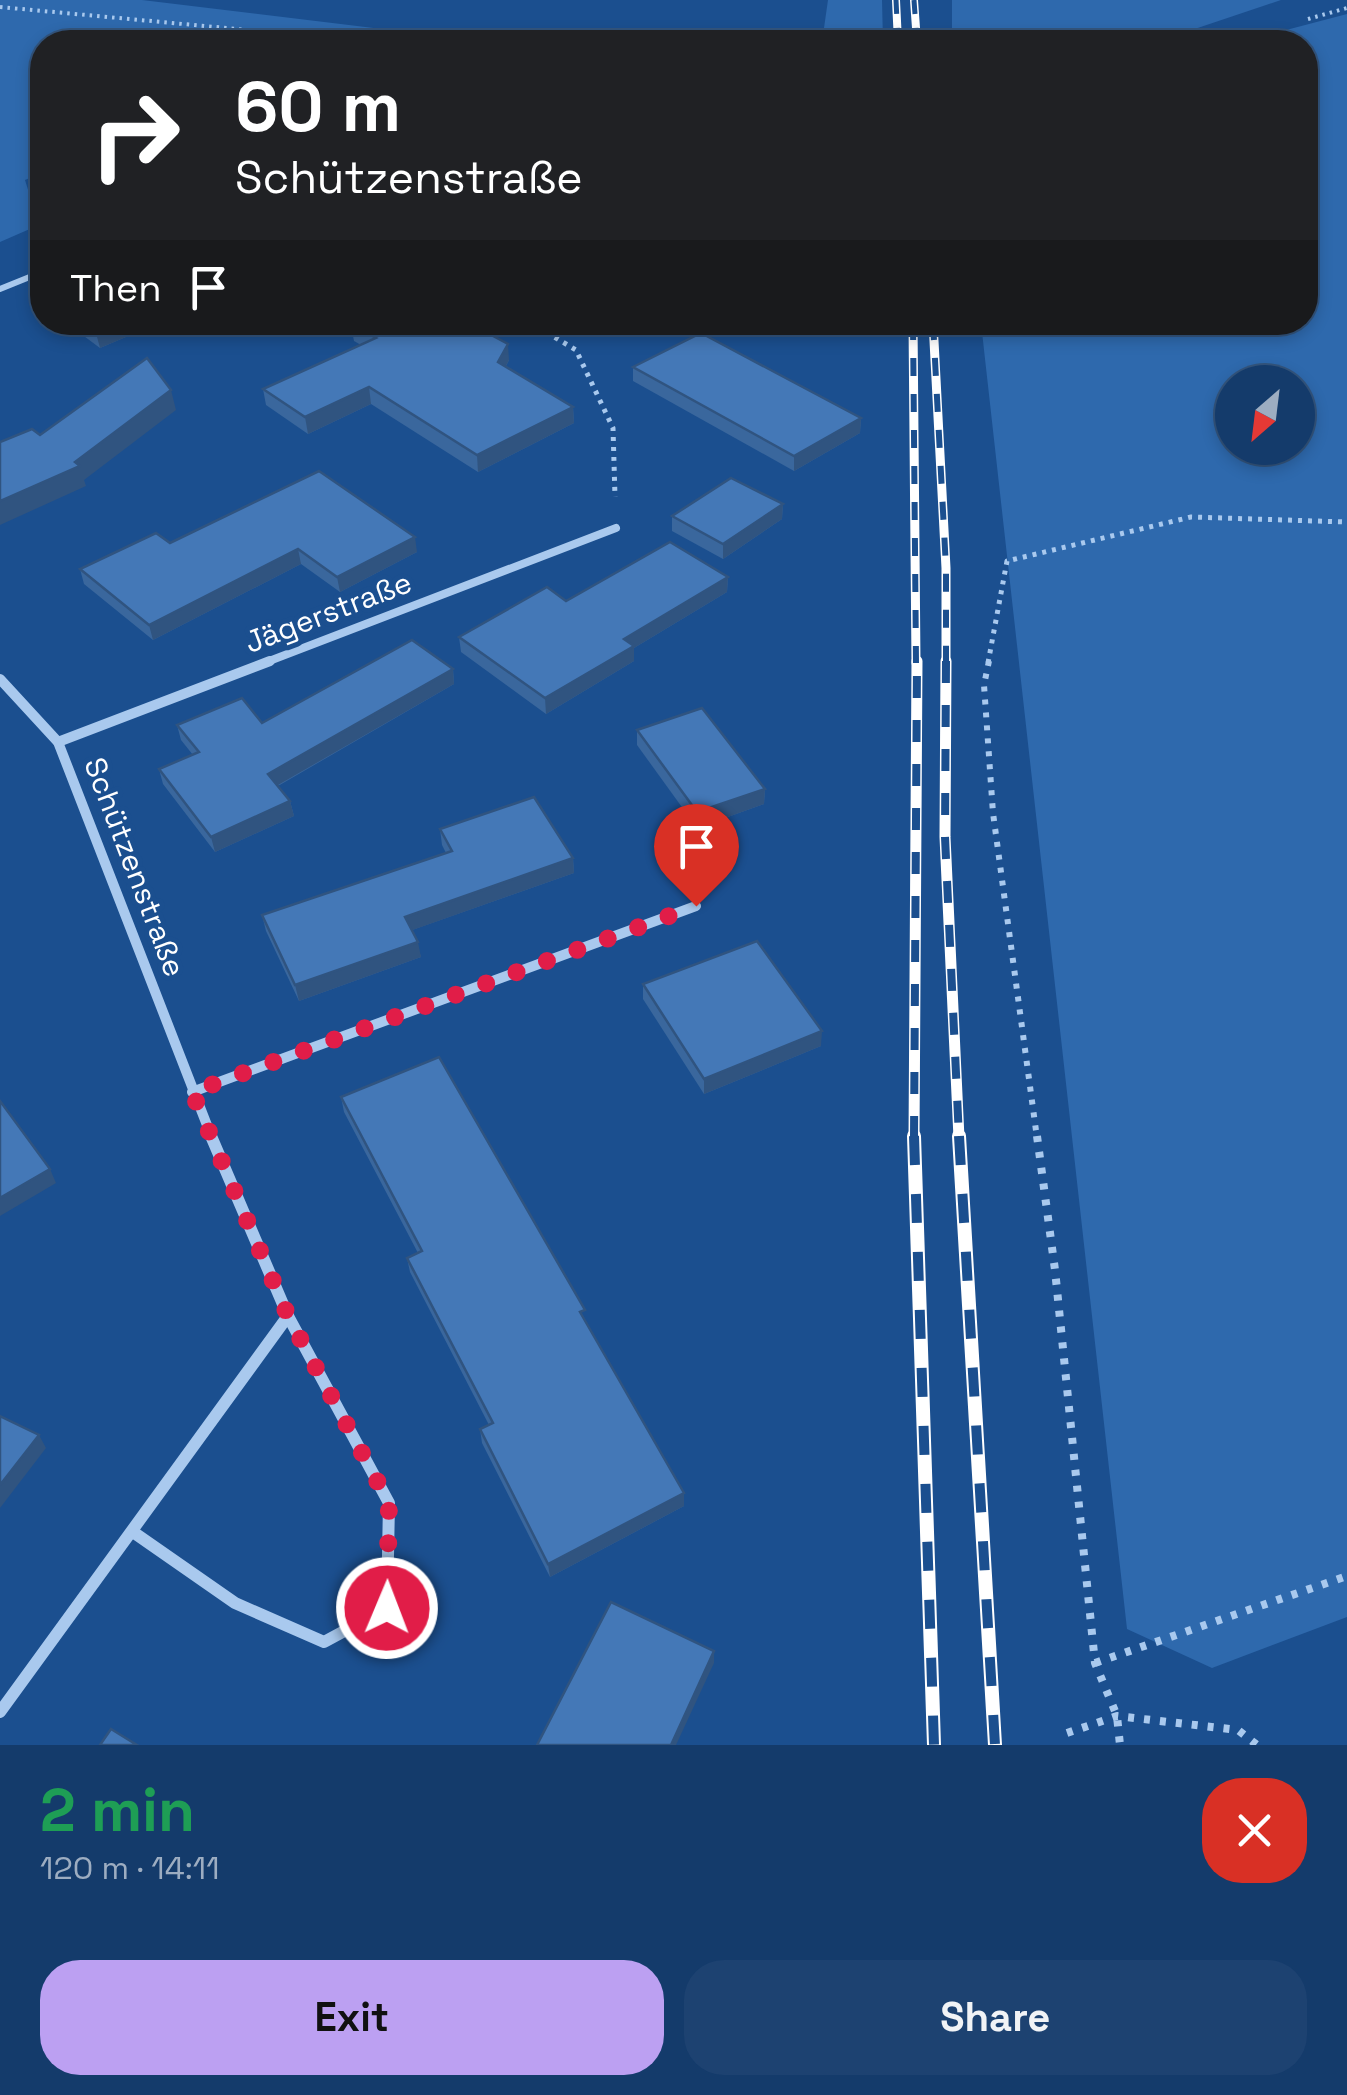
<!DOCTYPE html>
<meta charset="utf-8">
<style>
:root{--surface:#143b6b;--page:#1d4271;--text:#f1f3f6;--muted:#9dadc1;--line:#33557e;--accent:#bca0f2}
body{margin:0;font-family:"Space Grotesk",sans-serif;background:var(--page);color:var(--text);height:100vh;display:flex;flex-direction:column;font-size:38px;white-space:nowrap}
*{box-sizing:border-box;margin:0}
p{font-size:32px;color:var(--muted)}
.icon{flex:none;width:55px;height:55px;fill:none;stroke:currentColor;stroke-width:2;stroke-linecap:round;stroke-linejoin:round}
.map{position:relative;height:1745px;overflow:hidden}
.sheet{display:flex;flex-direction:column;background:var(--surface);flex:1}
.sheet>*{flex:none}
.top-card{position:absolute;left:30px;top:30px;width:1288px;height:305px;border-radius:40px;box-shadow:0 5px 15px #0003,0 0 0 2px var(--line);background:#202124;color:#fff;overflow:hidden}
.needle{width:65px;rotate:208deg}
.fabs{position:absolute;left:1215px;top:365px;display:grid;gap:20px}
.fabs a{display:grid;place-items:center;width:100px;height:100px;border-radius:50%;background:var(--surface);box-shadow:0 5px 15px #0003,0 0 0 2px var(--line);font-size:50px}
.pin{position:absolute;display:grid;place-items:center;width:85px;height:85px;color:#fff;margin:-102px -42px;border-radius:50% 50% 50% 0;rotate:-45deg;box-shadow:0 0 10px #0007}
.pin .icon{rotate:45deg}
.me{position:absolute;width:110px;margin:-55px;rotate:1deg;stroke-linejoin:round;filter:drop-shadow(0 0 8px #0008)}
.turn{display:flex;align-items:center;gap:35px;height:210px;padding:0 40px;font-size:45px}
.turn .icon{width:130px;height:130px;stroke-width:2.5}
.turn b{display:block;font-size:70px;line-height:85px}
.then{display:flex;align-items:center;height:95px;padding:0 40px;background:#0003;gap:20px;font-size:38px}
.round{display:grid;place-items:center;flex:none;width:105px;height:105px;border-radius:40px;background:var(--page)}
.head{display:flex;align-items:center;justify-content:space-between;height:170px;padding:0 40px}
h1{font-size:60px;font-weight:800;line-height:75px;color:#1e9e55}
.primary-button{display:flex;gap:20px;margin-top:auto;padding:20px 40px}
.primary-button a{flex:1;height:115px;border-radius:40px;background:var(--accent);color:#111;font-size:40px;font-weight:800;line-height:115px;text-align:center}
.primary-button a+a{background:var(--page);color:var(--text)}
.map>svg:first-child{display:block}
.green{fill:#2e69ad;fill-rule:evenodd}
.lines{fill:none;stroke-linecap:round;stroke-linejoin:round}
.path-far3{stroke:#a9c9ee;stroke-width:4;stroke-dasharray:2.5 5;stroke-linecap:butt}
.path-far2{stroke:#a9c9ee;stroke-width:5;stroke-dasharray:4 6;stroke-linecap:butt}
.path-far1{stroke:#a9c9ee;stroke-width:6;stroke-dasharray:5 8;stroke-linecap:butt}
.path{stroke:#a9c9ee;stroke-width:8;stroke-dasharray:6 10;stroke-linecap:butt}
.street-far3{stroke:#a9c9ee;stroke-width:6}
.street-far2{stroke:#a9c9ee;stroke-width:8}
.street-far1{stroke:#a9c9ee;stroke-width:10}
.street{stroke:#a9c9ee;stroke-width:12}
.rail-far3-casing{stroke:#fff;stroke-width:8}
.rail-far2-casing{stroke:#fff;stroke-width:9}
.rail-far1-casing{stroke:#fff;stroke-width:11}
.rail-casing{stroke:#fff;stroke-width:14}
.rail-far3{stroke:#1b4f8f;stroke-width:5;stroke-dasharray:14;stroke-linecap:butt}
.rail-far2{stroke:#1b4f8f;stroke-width:6;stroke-dasharray:18;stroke-linecap:butt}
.rail-far1{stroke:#1b4f8f;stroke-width:8;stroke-dasharray:22;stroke-linecap:butt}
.rail{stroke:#1b4f8f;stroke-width:10;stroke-dasharray:29;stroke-linecap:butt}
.wall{fill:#3a679d}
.shaded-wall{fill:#305480}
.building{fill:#4478b7;stroke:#305480;stroke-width:2.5}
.route{stroke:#e11d48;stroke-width:18;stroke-dasharray:0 32.4}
.labels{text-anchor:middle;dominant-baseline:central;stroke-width:10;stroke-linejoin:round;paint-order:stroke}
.street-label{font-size:30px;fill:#fff;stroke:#1b4f8f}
</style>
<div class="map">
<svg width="1347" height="1745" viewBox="0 0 1347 1745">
<rect width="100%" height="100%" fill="#1b4f8f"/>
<!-- green -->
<g class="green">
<polygon points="0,0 142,0 423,34 398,42 42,42 42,173 25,180 39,225 0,242"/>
<polygon points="828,0 882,0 883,42 822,42"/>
<polygon points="952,0 1281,0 1156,42 952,42"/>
<path d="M1347 14V1617L1212 1668 1127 1629 981 323 1305 322V42H1241ZM1232 382H1298V448H1232Z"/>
</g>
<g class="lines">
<!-- path-far3 -->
<g class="path-far3">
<polyline points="0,7 377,42"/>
<polyline points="1308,19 1347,8"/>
</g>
<!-- path-far2 -->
<g class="path-far2">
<polyline points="529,322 576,350 613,428 615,497"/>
<polyline points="988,663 1007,561 1191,517 1347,522"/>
</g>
<!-- path-far1 -->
<polyline class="path-far1" points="989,661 984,685 993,813 1037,1138"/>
<!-- path -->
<g class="path">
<polyline points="1037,1136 1055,1270 1095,1663 1117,1716 1120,1745"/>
<polyline points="1095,1663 1347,1576"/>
<polyline points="1067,1733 1117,1716 1238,1730 1257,1745"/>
</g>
<!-- street-far3 -->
<polyline class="street-far3" points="0,289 42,272"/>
<!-- street-far2 -->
<polyline class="street-far2" points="264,663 616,528"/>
<!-- street-far1 -->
<g class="street-far1">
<polyline points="0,679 58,742 212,1138"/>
<polyline points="58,742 270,661"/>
<polyline points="192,1092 696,906"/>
</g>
<!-- street -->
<g class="street">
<polyline points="133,1532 235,1603 324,1642 387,1608 389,1503 288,1316 211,1136"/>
<polyline points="0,1712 288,1316"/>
</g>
<!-- rail-far3 casing -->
<g class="rail-far3-casing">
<g id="rail-far3">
<polyline points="896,0 898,42"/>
<polyline points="914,0 917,42"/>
</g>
</g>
<!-- rail-far2 casing -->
<g class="rail-far2-casing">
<g id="rail-far2">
<polyline points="913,322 916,663"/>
<polyline points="933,322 946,568 946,663"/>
</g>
</g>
<!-- rail-far1 casing -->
<g class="rail-far1-casing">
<g id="rail-far1">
<polyline points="946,661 945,837 959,1138"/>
<polyline points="914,1138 917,661"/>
</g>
</g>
<!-- rail casing -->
<g class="rail-casing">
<g id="rail">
<polyline points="914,1136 934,1745"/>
<polyline points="959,1136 995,1745"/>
</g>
</g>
<!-- rail-far3 -->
<use href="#rail-far3" class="rail-far3"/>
<!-- rail-far2 -->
<use href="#rail-far2" class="rail-far2"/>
<!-- rail-far1 -->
<use href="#rail-far1" class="rail-far1"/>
<!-- rail -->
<use href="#rail" class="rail"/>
</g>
<!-- wall -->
<g class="wall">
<polygon points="65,322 161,322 100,348"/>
<polygon points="345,322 467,322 509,360 506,366 573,407 574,423 478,472 371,404 308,434 266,405 263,389 361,345 354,341 351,326"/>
<polygon points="633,367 861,418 860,433 794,471 633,381"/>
<polygon points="783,504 782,519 723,559 672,531 672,516"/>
<polygon points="170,543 417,552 340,592 301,564 153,640 84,584 80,569"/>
<polygon points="728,577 727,592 634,648 634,661 546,714 461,652 459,637 566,601"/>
<polygon points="453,669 454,684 278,786 290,801 294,816 215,852 163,784 159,769 193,755 181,740 177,725 262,723"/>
<polygon points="637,730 765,789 764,804 697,828 637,745"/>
<polygon points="440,829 573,858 574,873 412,930 421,957 299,1001 266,931 262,915 446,853 442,845"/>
<polygon points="643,984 821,1046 704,1094 643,999"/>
<polygon points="341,1097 586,1322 684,1493 684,1506 550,1577 482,1443 480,1429 489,1425 410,1272 407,1258 418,1253 344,1112"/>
</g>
<!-- shaded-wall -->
<g class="shaded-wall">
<polygon points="123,322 161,322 100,348 96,333"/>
<polygon points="508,344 509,360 500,378 498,362"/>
<polygon points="369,387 371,404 308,434 305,417"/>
<polygon points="171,390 176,410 84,480 86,486 0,525 0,501"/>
<polygon points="573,407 574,423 478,472 477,455"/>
<polygon points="861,418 860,433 794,471 794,456"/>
<polygon points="783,504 782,519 723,559 723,544"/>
<polygon points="415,537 417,552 340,592 337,577"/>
<polygon points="298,549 301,564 153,640 149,625"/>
<polygon points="728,577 727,592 634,648 634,661 546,714 545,698 624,639"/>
<polygon points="453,669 454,684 271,789 268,774"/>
<polygon points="765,789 764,804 697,828 697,812"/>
<polygon points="290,801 294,816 215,852 211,837"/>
<polygon points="573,858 574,873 407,932 405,917"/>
<polygon points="418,942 421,957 299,1001 295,985"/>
<polygon points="822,1031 821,1046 704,1094 704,1079"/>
<polygon points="50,1169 56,1183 0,1216 0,1198"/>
<polygon points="39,1435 46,1448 0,1508 0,1485"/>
<polygon points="684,1493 684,1506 550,1577 548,1564"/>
<polygon points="714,1651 714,1663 676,1745 671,1745"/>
</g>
<!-- building -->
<g class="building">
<polygon points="81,322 123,322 96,333"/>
<polygon points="356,322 467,322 508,344 498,362 573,407 477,455 369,387 305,417 263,389 376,338 351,324"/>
<polygon points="701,333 861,418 794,456 633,367"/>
<polygon points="147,358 171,390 75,462 80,466 0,501 0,442 32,429 40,435"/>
<polygon points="319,471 415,537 337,577 298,549 149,625 80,569 156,533 170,543"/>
<polygon points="731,478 783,504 723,544 672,516"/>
<polygon points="670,542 728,577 624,639 634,646 545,698 459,637 547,587 566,601"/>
<polygon points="412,640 453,669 268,774 290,801 211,837 159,769 199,752 177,725 242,698 262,723"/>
<polygon points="702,708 765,789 697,812 637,730"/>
<polygon points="534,797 573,858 405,917 418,942 295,985 262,915 452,851 440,829"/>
<polygon points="757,941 822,1031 704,1079 643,984"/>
<polygon points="439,1057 585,1310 580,1312 684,1493 548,1564 480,1429 493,1423 407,1258 422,1251 341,1097"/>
<polygon points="0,1101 50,1169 0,1198"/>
<polygon points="0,1416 39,1435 0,1485"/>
<polygon points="611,1602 714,1651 671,1745 537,1745"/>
<polygon points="111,1729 137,1745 100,1745"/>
</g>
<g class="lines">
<!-- route -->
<polyline class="route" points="387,1608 389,1503 288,1316 192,1092 696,906"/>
</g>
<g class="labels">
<!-- street labels -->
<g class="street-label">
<text transform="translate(328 612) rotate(-21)">Jägerstraße</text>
<text transform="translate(135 867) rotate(69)">Schützenstraße</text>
</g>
</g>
</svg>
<div class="fabs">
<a><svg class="needle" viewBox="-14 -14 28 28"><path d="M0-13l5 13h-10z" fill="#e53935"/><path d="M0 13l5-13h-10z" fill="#9dadc1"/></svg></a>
</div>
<div class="pin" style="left:696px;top:906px;background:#d93025"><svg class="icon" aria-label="arrive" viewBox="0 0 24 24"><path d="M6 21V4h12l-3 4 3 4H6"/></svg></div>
<svg class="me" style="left:387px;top:1608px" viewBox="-20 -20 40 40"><circle r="17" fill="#e11d48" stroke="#fff" stroke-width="3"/><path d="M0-11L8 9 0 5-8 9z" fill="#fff"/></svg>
<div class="top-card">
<div class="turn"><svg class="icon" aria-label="right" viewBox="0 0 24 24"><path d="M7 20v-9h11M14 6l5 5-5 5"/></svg><div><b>60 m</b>Schützenstraße</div></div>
<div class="then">Then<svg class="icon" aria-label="arrive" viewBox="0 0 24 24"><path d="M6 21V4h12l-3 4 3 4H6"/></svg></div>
</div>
</div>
<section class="sheet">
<div class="head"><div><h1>2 min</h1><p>120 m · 14:11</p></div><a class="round" style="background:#d93025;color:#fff"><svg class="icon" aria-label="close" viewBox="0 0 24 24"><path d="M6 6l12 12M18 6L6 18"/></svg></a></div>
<div class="primary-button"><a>Exit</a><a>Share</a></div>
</section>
